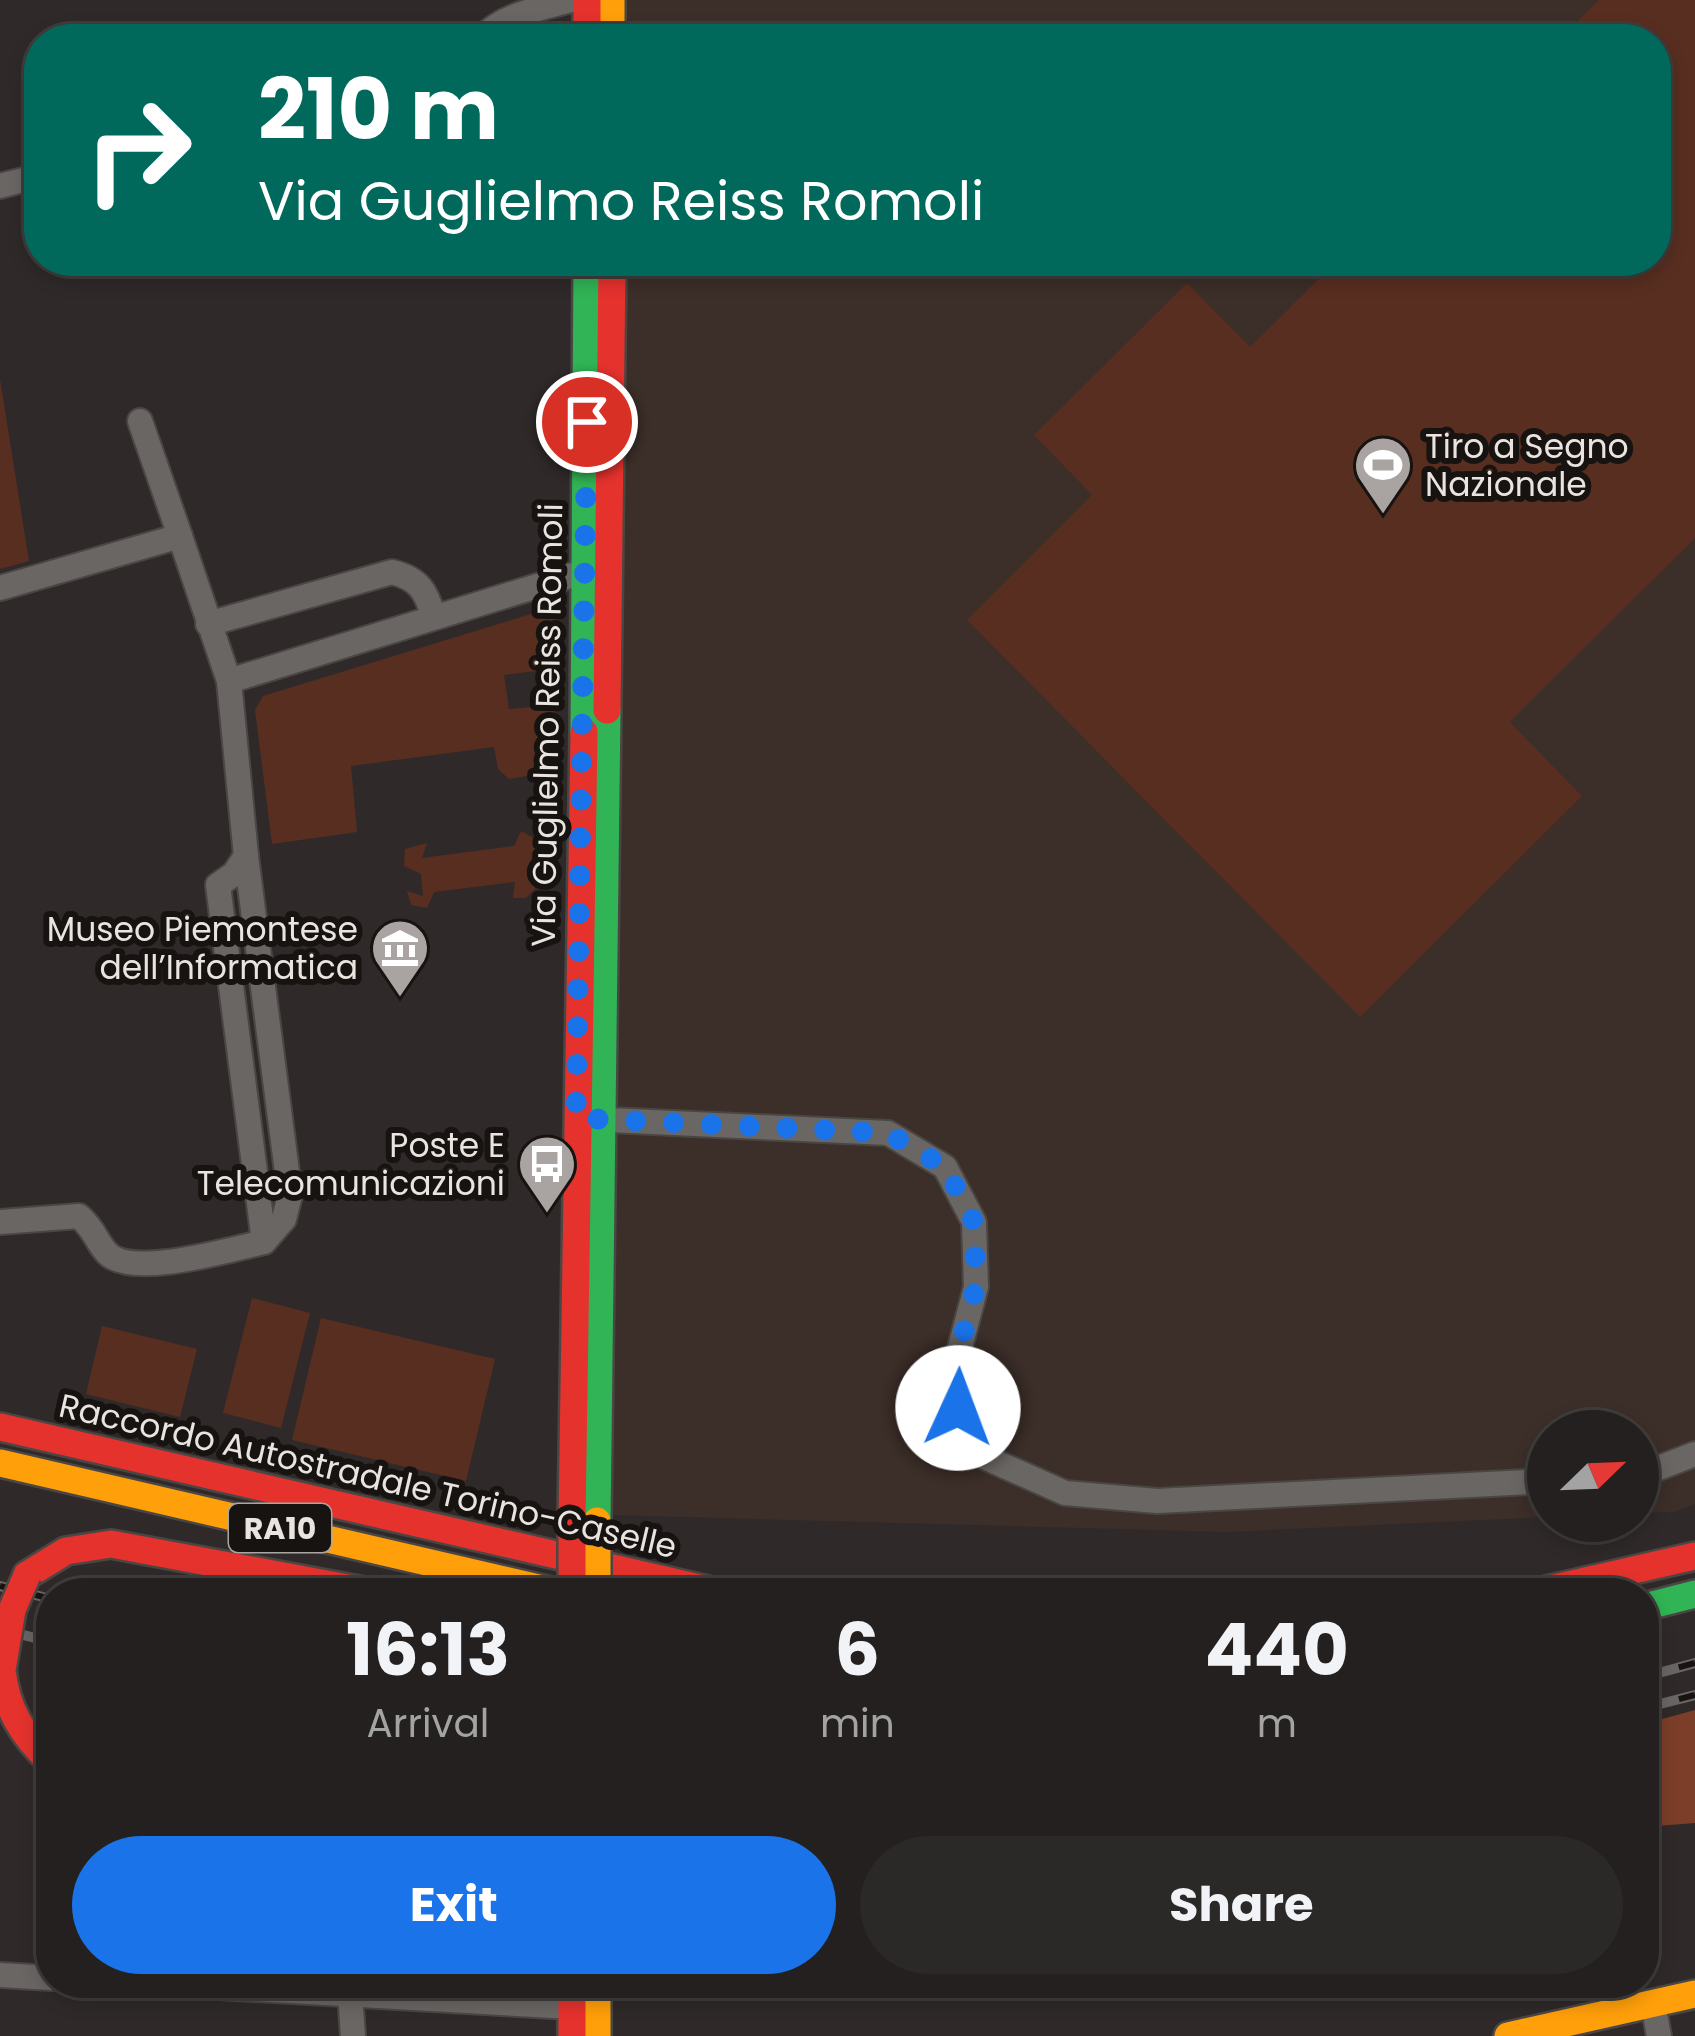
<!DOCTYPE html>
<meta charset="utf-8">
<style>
:root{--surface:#23201f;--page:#2b2828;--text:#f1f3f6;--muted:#a3a3a4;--line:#403e3d;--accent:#1a73e8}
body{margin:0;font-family:Poppins,sans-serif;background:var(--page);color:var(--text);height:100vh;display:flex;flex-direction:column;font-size:45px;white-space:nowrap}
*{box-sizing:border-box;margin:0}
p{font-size:39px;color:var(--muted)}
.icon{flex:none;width:66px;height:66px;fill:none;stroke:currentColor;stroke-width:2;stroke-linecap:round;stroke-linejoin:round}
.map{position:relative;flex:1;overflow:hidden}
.side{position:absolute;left:36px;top:1578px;width:1623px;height:420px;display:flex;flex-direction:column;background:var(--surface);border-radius:48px;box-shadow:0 6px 18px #0003,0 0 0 3px var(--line)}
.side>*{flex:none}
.guide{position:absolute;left:24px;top:24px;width:1647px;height:252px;border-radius:48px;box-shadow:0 6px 18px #0003,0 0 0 3px var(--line);background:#00695c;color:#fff;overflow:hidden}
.needle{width:78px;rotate:67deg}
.buttons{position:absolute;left:1527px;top:1410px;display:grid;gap:24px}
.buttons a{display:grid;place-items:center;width:132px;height:132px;border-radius:50%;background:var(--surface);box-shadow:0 6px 18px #0003,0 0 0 3px var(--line);font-size:60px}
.pin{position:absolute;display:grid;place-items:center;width:102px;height:102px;color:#fff;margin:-51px;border:6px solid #fff;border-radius:50%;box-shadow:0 3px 12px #0007}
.me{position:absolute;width:132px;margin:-66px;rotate:2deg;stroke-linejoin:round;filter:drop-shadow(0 0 9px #0008)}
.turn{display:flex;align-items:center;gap:42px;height:252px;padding:0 36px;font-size:54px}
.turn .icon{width:156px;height:156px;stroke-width:2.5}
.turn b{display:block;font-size:84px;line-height:102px}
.eta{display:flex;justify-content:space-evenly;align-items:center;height:204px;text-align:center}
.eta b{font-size:72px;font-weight:700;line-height:84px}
.action{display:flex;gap:24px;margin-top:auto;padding:24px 36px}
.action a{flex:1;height:138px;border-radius:72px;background:var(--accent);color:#fff;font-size:48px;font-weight:700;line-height:138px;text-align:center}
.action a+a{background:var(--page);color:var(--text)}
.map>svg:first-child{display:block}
.built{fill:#3c2e29}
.green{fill:#582e20}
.forest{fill:#7c3e28}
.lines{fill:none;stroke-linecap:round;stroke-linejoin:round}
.street-casing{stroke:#494644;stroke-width:28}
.fast-casing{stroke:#494644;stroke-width:32}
.slow-casing{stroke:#494644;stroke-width:32}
.jam-casing{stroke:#494644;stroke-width:32}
.street{stroke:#6a6664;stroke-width:24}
.fast{stroke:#30b455;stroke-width:27}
.slow{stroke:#ff9f0a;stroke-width:27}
.jam{stroke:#e5322d;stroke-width:27}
.rail-casing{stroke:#696564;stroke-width:10}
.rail{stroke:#171311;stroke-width:6;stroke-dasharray:18;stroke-linecap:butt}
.slow-bridge-casing{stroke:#494644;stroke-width:32;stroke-linecap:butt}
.jam-bridge-casing{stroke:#494644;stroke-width:32;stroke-linecap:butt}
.slow-bridge{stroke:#ff9f0a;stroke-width:27}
.jam-bridge{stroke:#e5322d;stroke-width:27}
.route{stroke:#1a73e8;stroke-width:21;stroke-dasharray:0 37.8}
.labels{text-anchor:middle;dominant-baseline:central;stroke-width:12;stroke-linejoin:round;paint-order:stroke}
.shield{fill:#171311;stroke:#aba5a3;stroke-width:3}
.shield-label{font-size:30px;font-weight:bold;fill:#eae4e1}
.poi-label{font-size:33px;fill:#eae4e1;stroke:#171311;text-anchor:end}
.street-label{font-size:33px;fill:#eae4e1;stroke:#171311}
</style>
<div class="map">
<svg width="1695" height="2036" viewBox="0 0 1695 2036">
<rect width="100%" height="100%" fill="#2f2a29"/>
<!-- built -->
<polygon class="built" points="623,0 1695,0 1695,1504 1675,1512 1638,1513 1638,1431 1548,1431 1548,1517 1227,1532 610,1515 621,261 1656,261 1656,39 623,39"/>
<!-- green -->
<g class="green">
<polygon points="1599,0 1695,0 1695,538 1510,722 1582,796 1360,1017 967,620 1092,495 1034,435 1187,283 1250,347 1337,261 1656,261 1656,39 1560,39"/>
<polygon points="0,379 29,561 0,569"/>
<polygon points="557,606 560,668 504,675 509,709 555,705 556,771 509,779 498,769 494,747 351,766 357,832 272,844 255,710 263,696"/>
<polygon points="521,831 537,840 535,889 526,898 513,898 515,882 434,892 427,908 411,905 407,891 423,896 421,874 404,866 405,849 427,843 422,858 514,846"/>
<polygon points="252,1298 310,1313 281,1428 223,1413"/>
<polygon points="321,1318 495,1359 466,1481 292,1440"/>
<polygon points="102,1326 197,1349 180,1417 86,1394"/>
</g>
<!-- forest -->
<polygon class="forest" points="1695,1710 1695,1823 1644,1827 1644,1724"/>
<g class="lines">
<!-- street casing -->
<g class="street-casing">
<g id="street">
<path d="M481 39C503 14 539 9 571 0"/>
<polyline points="0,186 39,176"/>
<polyline points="140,421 180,536"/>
<path d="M0 588 180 536 229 681 246 856 290 1195 284 1219 264 1242C231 1249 132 1279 107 1253 96 1241 95 1230 79 1216L0 1222"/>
<path d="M208 624 392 572C420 579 426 592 434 617"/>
<polyline points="229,681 599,567"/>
<polyline points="246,856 234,874 218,885 264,1242"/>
<polyline points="588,1119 888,1133 945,1167 974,1222 976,1287 959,1351 958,1408 982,1456 1065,1493 1157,1501 1548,1481"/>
<polyline points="1638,1476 1695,1454"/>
<polyline points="0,1975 51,1978"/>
<polyline points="148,1983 589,2008"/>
<polyline points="350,1994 353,2036"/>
<polyline points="1653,2004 1659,2036"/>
</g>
</g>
<!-- fast casing -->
<g class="fast-casing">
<g id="fast">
<polyline points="584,732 587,261"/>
<polyline points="597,1521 607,710"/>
<polyline points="1644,1607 1695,1594"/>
</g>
</g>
<!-- slow casing -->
<g class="slow-casing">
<g id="slow">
<polyline points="611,0 611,39"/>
<polyline points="0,1463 560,1593"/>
<polyline points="597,1983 597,2036"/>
<polyline points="1508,2036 1695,1994"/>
</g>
</g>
<!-- jam casing -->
<g class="jam-casing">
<g id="jam">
<polyline points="587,0 587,39"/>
<polyline points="607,710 612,261"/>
<polyline points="0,1427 721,1593"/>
<polyline points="572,1520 584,732"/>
<polyline points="27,1575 66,1551 111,1544 375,1593"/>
<polyline points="1533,1593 1695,1556"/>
<path d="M2 1670C6 1709 23 1736 51 1762"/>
<polyline points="572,1983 572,2036"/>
</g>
</g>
<!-- street -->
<use href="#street" class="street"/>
<!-- fast -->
<use href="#fast" class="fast"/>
<!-- slow -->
<use href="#slow" class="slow"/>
<!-- jam -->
<use href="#jam" class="jam"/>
<!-- rail casing -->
<g class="rail-casing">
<g id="rail">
<polyline points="0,1586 51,1599"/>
<polyline points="0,1629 51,1642"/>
<polyline points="1644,1677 1695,1663"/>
<polyline points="1644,1708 1695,1695"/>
</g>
</g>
<!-- rail -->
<use href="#rail" class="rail"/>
<!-- slow-bridge casing -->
<g class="slow-bridge-casing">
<polyline id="slow-bridge" points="597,1521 597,1593"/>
</g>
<!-- jam-bridge casing -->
<g class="jam-bridge-casing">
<g id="jam-bridge">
<polyline points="572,1520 572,1593"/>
<polyline points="2,1670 12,1610 27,1575"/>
</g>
</g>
<!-- slow-bridge -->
<use href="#slow-bridge" class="slow-bridge"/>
<!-- jam-bridge -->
<use href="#jam-bridge" class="jam-bridge"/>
</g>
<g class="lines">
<!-- route -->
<polyline class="route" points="587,422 576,1118 888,1133 945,1167 974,1222 976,1287 959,1351 958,1408"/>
</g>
<!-- icons -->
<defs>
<g id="stadium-pin" transform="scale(3)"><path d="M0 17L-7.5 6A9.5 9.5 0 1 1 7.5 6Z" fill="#a9a3a1" stroke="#171311"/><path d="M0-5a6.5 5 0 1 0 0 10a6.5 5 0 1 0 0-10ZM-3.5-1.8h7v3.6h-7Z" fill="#fff"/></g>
<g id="museum-pin" transform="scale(3)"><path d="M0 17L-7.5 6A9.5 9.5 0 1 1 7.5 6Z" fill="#a9a3a1" stroke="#171311"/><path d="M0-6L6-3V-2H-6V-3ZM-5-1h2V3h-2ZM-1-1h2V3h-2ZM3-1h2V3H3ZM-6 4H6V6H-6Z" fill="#fff"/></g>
<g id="bus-pin" transform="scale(3)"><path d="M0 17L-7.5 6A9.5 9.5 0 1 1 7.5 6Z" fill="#a9a3a1" stroke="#171311"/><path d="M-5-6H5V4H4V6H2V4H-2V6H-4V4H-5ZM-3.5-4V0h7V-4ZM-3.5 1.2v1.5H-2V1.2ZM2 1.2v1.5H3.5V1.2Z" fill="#fff"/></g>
</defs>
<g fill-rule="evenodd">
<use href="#stadium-pin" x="1383" y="465"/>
<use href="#museum-pin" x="400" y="948"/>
<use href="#bus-pin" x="547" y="1164"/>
</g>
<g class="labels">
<!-- shield labels -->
<rect class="shield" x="229" y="1504" width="102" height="48" rx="9"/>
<g class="shield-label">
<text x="280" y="1528">RA10</text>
</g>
<!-- poi labels -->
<g class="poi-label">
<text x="1425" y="446" text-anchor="start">Tiro a Segno<tspan x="1425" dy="38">Nazionale</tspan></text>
<text x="358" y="929">Museo Piemontese<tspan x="358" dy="38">dell’Informatica</tspan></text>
<text x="505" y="1145">Poste E<tspan x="505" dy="38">Telecomunicazioni</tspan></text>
</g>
<!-- street labels -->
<g class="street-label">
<text transform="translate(547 725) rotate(-89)">Via Guglielmo Reiss Romoli</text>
<text transform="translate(368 1476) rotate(13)">Raccordo Autostradale Torino-Caselle</text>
</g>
</g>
</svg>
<div class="buttons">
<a><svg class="needle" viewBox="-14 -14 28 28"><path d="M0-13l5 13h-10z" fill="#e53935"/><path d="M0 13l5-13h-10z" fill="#a3a3a4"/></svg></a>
</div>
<div class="pin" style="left:587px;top:422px;background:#d93025"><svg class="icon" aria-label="arrive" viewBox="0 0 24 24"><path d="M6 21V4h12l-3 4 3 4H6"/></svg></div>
<svg class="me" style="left:958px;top:1408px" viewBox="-20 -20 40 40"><circle r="19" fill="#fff"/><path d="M0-13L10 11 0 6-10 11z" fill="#1a73e8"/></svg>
<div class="guide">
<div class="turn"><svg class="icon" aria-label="right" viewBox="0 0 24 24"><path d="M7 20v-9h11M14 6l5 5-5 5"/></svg><div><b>210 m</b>Via Guglielmo Reiss Romoli</div></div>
</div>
<section class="side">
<div class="eta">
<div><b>16:13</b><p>Arrival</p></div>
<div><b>6</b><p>min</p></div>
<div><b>440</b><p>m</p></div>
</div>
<div class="action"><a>Exit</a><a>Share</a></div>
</section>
</div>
